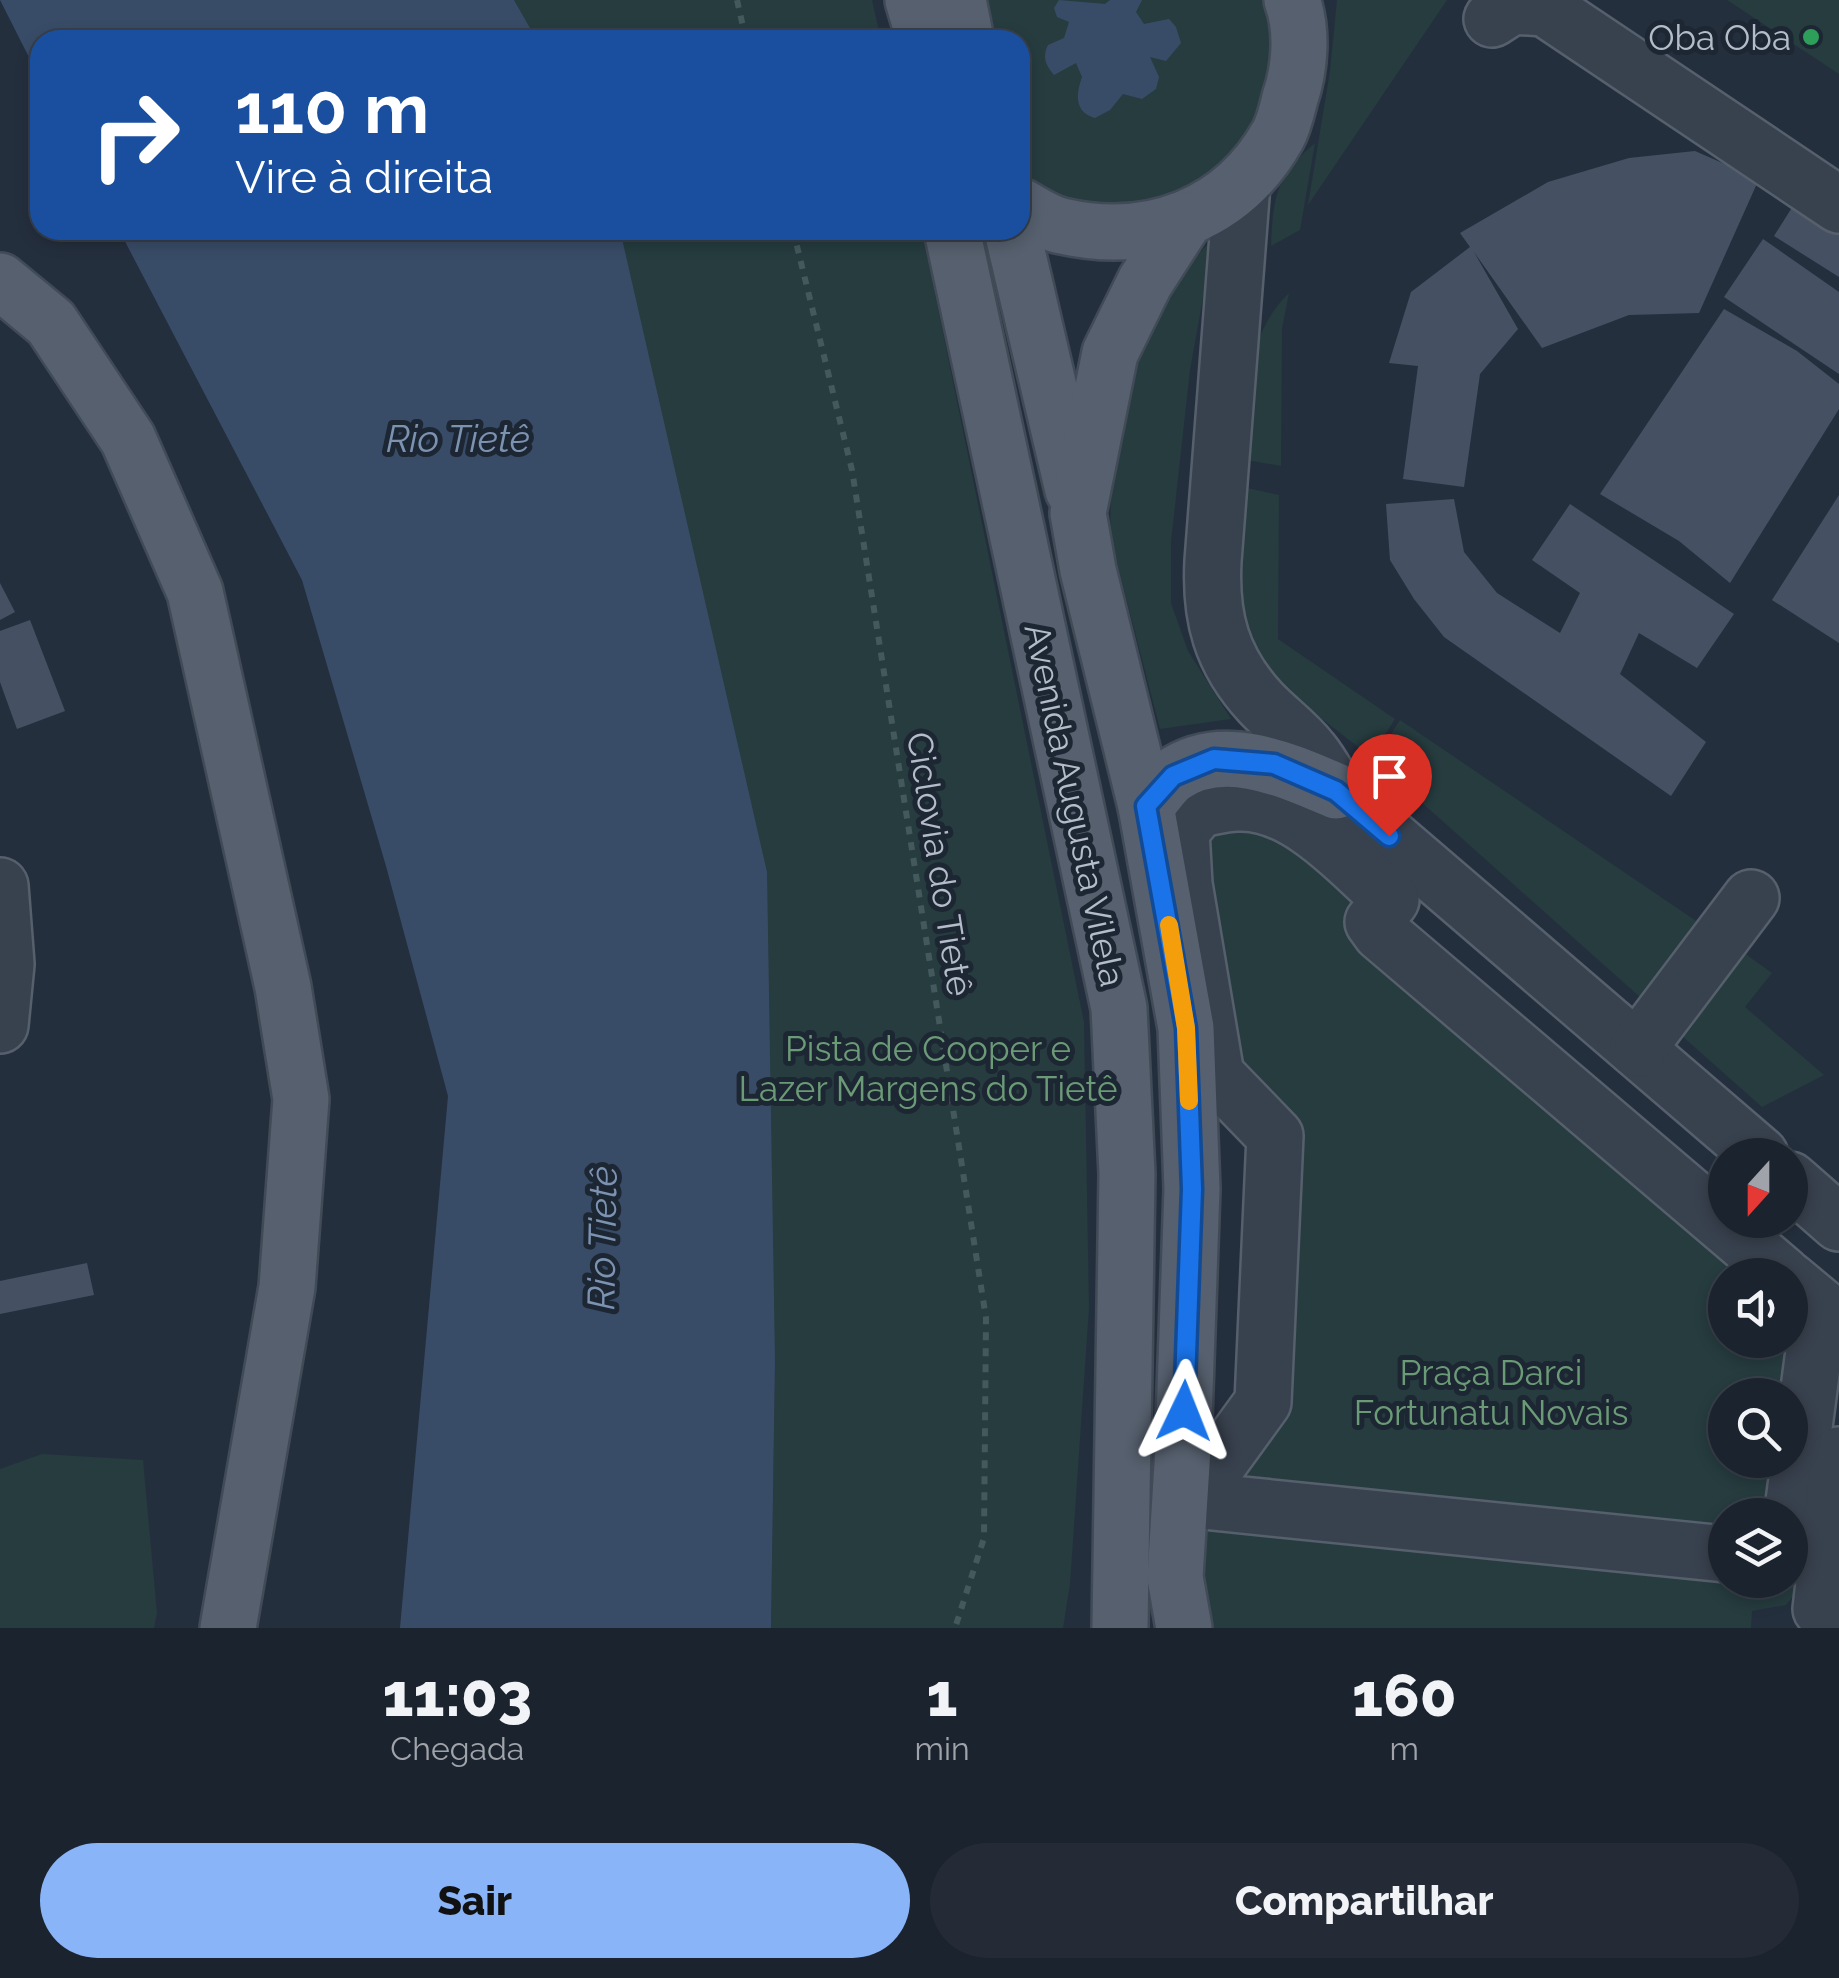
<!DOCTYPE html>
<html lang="pt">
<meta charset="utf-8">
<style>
:root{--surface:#1b232e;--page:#242b36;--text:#f1f3f6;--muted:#a0a4aa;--line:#39404a;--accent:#8ab4f8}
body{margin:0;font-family:Raleway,sans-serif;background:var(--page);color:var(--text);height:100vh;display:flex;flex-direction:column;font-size:38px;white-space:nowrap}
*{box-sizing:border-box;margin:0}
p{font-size:32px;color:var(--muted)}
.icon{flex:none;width:55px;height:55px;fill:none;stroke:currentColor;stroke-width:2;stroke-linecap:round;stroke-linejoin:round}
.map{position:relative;height:1628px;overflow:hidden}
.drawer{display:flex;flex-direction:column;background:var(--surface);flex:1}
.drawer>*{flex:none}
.top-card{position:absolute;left:30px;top:30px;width:1000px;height:210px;border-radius:30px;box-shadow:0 5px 15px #0003,0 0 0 2px var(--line);background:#1a4fa0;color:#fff;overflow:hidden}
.needle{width:65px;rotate:201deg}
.controls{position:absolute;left:1708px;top:1138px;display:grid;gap:20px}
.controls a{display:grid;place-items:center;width:100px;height:100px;border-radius:50%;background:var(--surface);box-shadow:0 5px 15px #0003,0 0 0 2px var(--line);font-size:50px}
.pin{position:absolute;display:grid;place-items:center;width:85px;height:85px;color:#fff;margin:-102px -42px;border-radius:50% 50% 50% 0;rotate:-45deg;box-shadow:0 0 10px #0007}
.pin .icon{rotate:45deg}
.me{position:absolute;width:110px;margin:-55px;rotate:2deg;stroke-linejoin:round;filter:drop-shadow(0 0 8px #0008)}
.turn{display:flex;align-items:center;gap:35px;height:210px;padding:0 40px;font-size:45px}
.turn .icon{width:130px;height:130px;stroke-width:2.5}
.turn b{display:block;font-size:70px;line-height:85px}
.eta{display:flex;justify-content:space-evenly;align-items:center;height:170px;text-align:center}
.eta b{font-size:60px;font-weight:800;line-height:70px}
.cta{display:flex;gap:20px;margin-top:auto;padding:20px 40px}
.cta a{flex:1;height:115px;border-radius:60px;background:var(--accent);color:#111;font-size:40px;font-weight:800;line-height:115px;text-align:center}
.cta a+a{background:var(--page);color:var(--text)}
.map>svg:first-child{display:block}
.green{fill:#263c3f;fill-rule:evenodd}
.water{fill:#394c67}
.building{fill:#455162}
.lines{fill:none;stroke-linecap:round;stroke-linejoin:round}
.minor-casing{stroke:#565f6c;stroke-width:60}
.major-casing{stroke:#414a57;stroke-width:60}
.path{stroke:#44595c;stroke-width:6;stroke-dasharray:8 8;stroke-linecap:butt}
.minor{stroke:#38414e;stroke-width:55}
.major{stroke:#56606e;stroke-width:55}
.route-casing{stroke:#114b97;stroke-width:25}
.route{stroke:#1a73e8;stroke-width:18}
.slow{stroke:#f59e0b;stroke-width:18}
.leisure-dot{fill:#2e9e5b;stroke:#1d2633;stroke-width:4}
.labels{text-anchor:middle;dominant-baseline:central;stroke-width:10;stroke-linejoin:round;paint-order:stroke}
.poi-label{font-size:35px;fill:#b4bcc9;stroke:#1d2633;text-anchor:end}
.street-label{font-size:35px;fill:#b4bcc9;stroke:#1d2633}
.park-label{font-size:35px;fill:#6b9a76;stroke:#1d2633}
.water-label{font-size:38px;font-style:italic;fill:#7c92b1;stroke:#1d2633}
</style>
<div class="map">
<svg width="1839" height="1628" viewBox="0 0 1839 1628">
<rect width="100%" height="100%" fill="#242f3e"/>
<!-- green -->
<g class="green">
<polygon points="514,0 872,0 881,40 537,40"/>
<polygon points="982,0 1274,0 1280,67 1260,119 1205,186 1144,208 1086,211 1020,180 1020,40 990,40"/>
<polygon points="1337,0 1447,0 1308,205 1330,71"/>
<polygon points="1727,0 1839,0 1839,74"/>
<path d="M1315 143 1300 230 1271 246C1273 196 1276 176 1315 143Z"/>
<polygon points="620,230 922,230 1084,1022 1089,1308 1070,1584 1063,1628 771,1628 775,1362"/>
<polygon points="1214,237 1190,370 1171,542 1171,603 1188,651 1231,719 1160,729 1110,536 1113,408 1168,288"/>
<path d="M1289 293 1282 328 1281 466 1240 459C1245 404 1245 334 1289 293Z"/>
<path d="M1238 486 1279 495 1278 639 1395 719 1371 757C1320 715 1248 674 1237 603 1232 572 1238 519 1238 486Z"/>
<polygon points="1400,720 1705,927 1641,998 1374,760"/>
<path d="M1246 795 1384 920 1825 1301 1797 1591 1786 1605 1752 1611 1751 1628H1201L1195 1508 1258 1398 1268 1136 1206 1076 1180 816ZM1725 1275H1790V1340H1725ZM1725 1395H1790V1460H1725ZM1725 1515H1790V1580H1725Z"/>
<polygon points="1733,945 1772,973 1745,1007 1824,1075 1762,1107 1673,1028"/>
<polygon points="42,1454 143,1460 157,1613 154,1628 0,1628 0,1469"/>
</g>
<!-- water -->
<g class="water">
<polygon points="0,0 514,0 537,40 40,40 40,79"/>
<path d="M1059 0 1105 4 1110 0H1142L1136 12 1144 24 1169 19 1176 27 1181 43 1166 61 1150 57 1159 77 1156 89 1142 99 1123 94 1110 110 1095 118C1074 112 1076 94 1082 77L1076 63 1054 75C1046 65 1042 58 1048 45L1064 38 1069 22 1057 17 1054 8Z"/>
<polygon points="119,230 620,230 767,872 775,1362 771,1628 400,1628 448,1096 386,866 302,580"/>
</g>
<!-- building -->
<g class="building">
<polygon points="1695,151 1759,179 1699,313 1629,315 1542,348 1474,252 1518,329 1480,374 1464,487 1403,479 1418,366 1389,363 1411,292 1470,247 1460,233 1548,182 1629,158"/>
<polygon points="1798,198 1839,224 1839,277 1774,236"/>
<polygon points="1763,239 1839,292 1839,374 1724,297"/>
<polygon points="1724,309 1797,351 1839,384 1839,409 1730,583 1679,541 1600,494"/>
<polygon points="1839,495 1839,643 1772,600"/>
<polygon points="1454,499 1464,552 1497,593 1560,633 1580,593 1532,560 1570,504 1734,614 1697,668 1639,633 1620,674 1706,742 1671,796 1444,637 1414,599 1390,560 1386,504"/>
<polygon points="0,583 15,612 0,620"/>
<polygon points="30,620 65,711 17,729 0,682 0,631"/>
<polygon points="87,1263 94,1295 0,1314 0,1281"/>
</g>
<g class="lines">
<!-- minor casing -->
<g class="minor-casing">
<g id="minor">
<polyline points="1492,19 1512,6 1545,8 1839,205"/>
<path d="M1242 184 1213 561C1210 617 1221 660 1261 703 1277 720 1296 733 1311 752 1321 764 1328 778 1336 791L1760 1155"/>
<polyline points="0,886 6,964 0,1025"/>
<polyline points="1637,1049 1751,898"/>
<polyline points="1790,1180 1839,1223"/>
<polyline points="1790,1281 1820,1306 1790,1532"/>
<path d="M1725 1554 1203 1501 1205 1482 1263 1402 1275 1136 1216 1075 1184 884 1181 831 1199 809C1212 807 1225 803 1238 803 1296 800 1352 864 1391 900L1373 922 1381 933 1783 1275"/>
<polyline points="1821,1609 1839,1455"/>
</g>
</g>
<!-- major casing -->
<g class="major-casing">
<g id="major">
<polyline points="913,0 925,40"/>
<polyline points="958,0 966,40"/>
<path d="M1020 206C1033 213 1047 223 1062 226 1150 246 1233 215 1278 135 1284 124 1287 110 1290 98 1300 69 1303 30 1292 0"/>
<polyline points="952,230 1119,1008 1127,1174 1120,1628"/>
<polyline points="1012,230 1073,490"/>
<polyline points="0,281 51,323 128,439 195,592 283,987 301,1099 287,1287 228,1628"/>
<path d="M1146 806C1154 797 1163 783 1172 776 1222 740 1287 770 1336 791"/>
<polyline points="1184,1628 1175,1577 1183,1448 1192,1189 1186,1028 1146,806 1088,570 1078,513 1110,353 1145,282 1185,220"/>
</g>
</g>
<!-- path -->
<g class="path">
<polyline points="737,0 746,40"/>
<polyline points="793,230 852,470 986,1318 984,1538 955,1628"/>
</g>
<!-- minor -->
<use href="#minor" class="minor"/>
<!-- major -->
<use href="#major" class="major"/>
</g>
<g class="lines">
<!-- route casing -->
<g class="route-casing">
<polyline id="route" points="1184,1411 1192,1189 1186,1028 1146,806 1173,776 1214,759 1274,764 1336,791 1389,836"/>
</g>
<!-- route -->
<use href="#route" class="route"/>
<!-- slow -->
<polyline class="slow" points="1169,925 1186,1028 1189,1101"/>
</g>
<!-- markers -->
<circle class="leisure-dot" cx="1811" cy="37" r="10"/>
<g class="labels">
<!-- poi labels -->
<g class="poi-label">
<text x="1791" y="37">Oba Oba</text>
</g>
<!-- street labels -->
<g class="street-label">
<text transform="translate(1075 805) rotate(78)">Avenida Augusta Vilela</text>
<text transform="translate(940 864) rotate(81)">Ciclovia do Tietê</text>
</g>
<!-- park labels -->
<g class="park-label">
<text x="928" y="1048">Pista de Cooper e<tspan x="928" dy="40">Lazer Margens do Tietê</tspan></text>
<text x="1491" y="1372">Praça Darci<tspan x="1491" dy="40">Fortunatu Novais</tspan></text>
</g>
<!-- water labels -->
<g class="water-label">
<text x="458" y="438">Rio Tietê</text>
<text transform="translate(602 1238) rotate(-89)">Rio Tietê</text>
</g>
</g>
</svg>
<div class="controls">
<a><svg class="needle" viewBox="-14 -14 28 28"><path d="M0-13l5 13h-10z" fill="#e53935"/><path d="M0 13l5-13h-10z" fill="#a0a4aa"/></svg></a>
<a><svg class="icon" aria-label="sound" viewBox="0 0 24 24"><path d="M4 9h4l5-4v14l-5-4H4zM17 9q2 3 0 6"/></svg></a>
<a><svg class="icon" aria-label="search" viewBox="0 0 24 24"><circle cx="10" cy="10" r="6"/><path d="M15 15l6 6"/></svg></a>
<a><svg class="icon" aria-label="layers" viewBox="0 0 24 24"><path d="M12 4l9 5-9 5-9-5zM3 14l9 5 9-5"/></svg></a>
</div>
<div class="pin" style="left:1389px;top:836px;background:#d93025"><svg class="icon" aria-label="arrive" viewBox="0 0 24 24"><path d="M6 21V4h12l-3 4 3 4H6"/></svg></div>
<svg class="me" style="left:1184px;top:1411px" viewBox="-20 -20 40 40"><path d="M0-17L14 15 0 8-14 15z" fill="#1a73e8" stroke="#fff" stroke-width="4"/></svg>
<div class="top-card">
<div class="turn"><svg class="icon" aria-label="right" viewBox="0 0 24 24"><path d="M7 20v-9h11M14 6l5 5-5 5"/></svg><div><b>110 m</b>Vire à direita</div></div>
</div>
</div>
<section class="drawer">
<div class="eta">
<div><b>11:03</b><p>Chegada</p></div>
<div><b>1</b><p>min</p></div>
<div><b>160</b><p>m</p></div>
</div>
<div class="cta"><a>Sair</a><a>Compartilhar</a></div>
</section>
